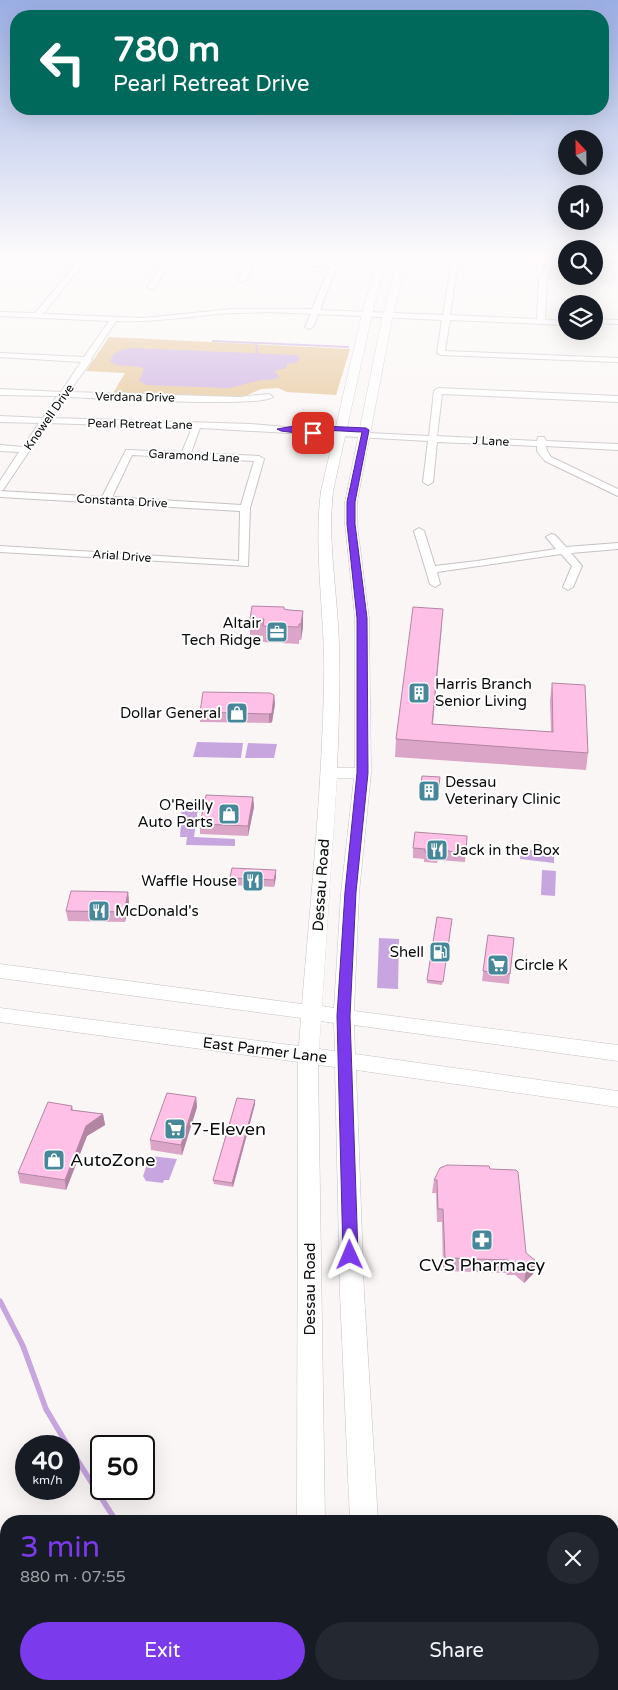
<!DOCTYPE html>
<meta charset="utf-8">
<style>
:root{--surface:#171b24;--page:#242831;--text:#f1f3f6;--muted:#9ea1a6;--accent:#7c3aed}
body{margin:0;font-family:"Varela Round",sans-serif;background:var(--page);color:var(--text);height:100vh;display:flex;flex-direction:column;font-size:19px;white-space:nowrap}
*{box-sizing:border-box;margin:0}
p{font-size:16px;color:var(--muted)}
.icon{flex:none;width:28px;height:28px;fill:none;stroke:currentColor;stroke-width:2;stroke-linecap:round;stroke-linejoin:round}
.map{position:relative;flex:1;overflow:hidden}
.side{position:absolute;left:0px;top:1515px;width:619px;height:175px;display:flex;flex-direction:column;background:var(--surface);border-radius:20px 20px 0 0;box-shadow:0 5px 20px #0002}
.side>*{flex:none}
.guide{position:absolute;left:10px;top:10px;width:599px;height:105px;border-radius:20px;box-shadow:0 5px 20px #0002;background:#00695c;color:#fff;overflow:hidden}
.needle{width:32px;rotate:338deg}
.buttons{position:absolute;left:558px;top:130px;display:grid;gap:10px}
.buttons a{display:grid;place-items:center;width:45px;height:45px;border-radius:50%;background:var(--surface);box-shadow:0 5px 20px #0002;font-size:25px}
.speed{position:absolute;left:15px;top:1435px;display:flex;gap:10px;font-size:25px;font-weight:700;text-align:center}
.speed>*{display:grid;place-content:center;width:65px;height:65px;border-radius:50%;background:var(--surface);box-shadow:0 5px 20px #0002;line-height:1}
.speed small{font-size:12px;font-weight:400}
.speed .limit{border:2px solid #111;border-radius:8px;background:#fff;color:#111}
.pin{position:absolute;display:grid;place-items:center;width:42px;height:42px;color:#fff;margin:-21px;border-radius:10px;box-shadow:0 2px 8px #0006}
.me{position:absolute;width:55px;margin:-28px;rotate:359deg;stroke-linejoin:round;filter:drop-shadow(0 0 4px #0008)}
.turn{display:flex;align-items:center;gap:18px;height:105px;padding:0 20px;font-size:22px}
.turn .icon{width:65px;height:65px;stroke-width:2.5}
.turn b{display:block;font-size:35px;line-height:42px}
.round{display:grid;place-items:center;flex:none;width:52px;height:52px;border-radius:26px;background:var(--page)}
.overview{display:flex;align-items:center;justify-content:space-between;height:85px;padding:0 20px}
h1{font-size:30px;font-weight:600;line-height:38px;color:var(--accent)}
.cta{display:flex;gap:10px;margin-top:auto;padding:10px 20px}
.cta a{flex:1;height:58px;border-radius:30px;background:var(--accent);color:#fff;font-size:20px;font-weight:600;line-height:58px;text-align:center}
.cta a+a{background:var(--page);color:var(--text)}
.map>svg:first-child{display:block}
.green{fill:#e4c08e}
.forest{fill:#d1aa71}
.water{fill:#c7a6df}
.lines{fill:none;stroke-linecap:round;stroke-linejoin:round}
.stream-far1{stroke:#c7a6df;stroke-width:2}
.stream{stroke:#c7a6df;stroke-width:5.5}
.minor-casing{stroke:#c7c2c2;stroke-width:2}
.major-casing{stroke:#c7c2c2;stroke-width:1}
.minor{fill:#fff;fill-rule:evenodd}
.major{fill:#fff;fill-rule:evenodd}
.wall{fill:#dba5c7}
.shaded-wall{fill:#b286a2}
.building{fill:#ffc0e7;stroke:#b286a2}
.route{fill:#7c3aed;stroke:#51269a}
.labels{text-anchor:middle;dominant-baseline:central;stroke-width:4;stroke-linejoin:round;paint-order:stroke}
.far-street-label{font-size:12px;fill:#0c0b0b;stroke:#fff}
.poi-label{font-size:15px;fill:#0c0b0b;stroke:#fff;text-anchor:end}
.street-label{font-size:15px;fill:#0c0b0b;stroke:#fff}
.near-poi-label{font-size:18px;fill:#0c0b0b;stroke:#fff;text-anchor:start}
</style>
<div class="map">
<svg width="618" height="1690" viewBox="0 0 618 1690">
<rect width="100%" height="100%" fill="#fbf6f6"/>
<!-- green -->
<polygon class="green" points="109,337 350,349 336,395 287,392 278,388 261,389 244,397 113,393 125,373 86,371"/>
<!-- forest -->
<polygon class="forest" points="154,1684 282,1684 282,1690 115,1690"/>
<!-- water -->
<g class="water">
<path d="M133 348 297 355 300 358 296 363 286 364 287 368 276 370 275 372 280 377C271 381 262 379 252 382 243 384 236 387 227 388L147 385 139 381 144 369 140 367 116 365 110 361C115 350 122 349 133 348Z"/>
<polygon points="197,742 243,743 241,758 193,757"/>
<polygon points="248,743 277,744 274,758 245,758"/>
<polygon points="182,801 199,802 194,837 235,839 235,846 186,845 187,837 180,837"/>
<polygon points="521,849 554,852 554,863 520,859"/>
<polygon points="542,870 556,871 555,896 541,895"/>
<polygon points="379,938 399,939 398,989 377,988"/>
<polygon points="150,1156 177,1159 169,1180 164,1180 163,1183 146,1181 143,1176"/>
</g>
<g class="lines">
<!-- stream-far1 -->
<g class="stream-far1">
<polyline points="213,341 348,347"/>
<polyline points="256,343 257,353"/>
</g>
<!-- stream -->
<g class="stream">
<polyline points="0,1301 23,1346 46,1409 68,1446"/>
<polyline points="69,1447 116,1521"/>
<polyline points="181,1684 183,1690"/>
</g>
<!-- minor casing -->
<g class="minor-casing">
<g id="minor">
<path d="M74 255H113L81 259V264L77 271 43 314 144 318 233 309H312L330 267 254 263 246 280 242 282 238 280 248 263 172 259 154 289H151L147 287 165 259 121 257 118 255H171L334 263 337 265 320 310 443 315 453 255H459L450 315 537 319 539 277 553 255H559L547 277 545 320 566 321V325L450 320 445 351 618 358V362L441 355 437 353 442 320 318 314 313 327 309 329 305 327 311 314C285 312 260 312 234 313 194 315 156 323 116 321L91 359 92 360 69 392 240 397 269 394 273 397C259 408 95 398 66 397L51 418 251 424 329 431 429 436 434 391 438 388 618 396V402L442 394 437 436 537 441 538 437H544L546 441 618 444V450L546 446 547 451 551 457 618 489V496L545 461 537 451V446L437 442 433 482 428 485 423 482 428 441 200 428 191 453 259 456 264 459 250 508 248 566 0 552V546L239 561 240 511 0 497V491L102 497 126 450 182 452 192 428 48 423 3 490 0 491V481L19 452 0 451V445L23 447 39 423 0 422V416L43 418 57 396 0 395V389L61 392 81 362 0 357V353L84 357 109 321 0 316V312L35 313 72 269 75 264ZM132 455 254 461 241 505 112 497Z"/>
<polygon points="594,256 618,257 618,261 594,260"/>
<polygon points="594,319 618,320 618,324 594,323"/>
<polygon points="419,528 424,531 435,566 477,561 556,549 546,537 551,534 555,535 566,547 618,543 618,549 571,553 582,566 573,587 568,590 563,587 572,566 561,554 437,572 440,584 435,587 430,584 414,531"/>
<polygon points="6,1646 6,1670 0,1671 0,1647"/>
</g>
</g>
<!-- major casing -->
<g class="major-casing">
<g id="major">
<path d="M379 255H387L372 314 333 491C328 535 335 579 338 624 341 672 339 720 337 768H355V618L345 524V502L382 319 399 255H407L392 319 357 502V524L369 618 371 773 359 893 354 1011 618 1045V1061L354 1025 355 1054 618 1091V1107L356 1070 364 1293 378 1521H350L340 1293 335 1067 318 1065 325 1521H297L298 1062 0 1022V1008L299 1046 301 1018 0 978V964L302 1004C311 897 322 790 324 683 326 620 313 553 321 491L362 314ZM337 778H354L341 893 334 1008 322 1006ZM321 1021 334 1023 335 1051 319 1049Z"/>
<rect x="299" y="1684" width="30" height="6"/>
<rect x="337" y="1684" width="48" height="6"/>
</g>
</g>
<!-- minor -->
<use href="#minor" class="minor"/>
<!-- major -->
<use href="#major" class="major"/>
</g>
<!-- wall -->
<g class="wall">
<polygon points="289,610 303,611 303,627 301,640 299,640 299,644 263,642 263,636 250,635 250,619"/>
<polygon points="442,626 433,724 551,732 550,701 552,683 588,753 586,770 395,757 396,739"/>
<polygon points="274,695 275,704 272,722 269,723 200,722 200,712"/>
<polygon points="422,776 440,777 438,799 420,798"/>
<polygon points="253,797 254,807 248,836 200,834 200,824"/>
<polygon points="467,836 465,862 438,860 437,863 424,862 424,859 413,858 413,848"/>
<polygon points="276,877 274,887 231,885 230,878"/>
<polygon points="128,892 129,902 125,922 68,921 66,911"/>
<polygon points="452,919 442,985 427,983 427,980"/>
<polygon points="488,935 514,938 509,984 482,981"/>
<polygon points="196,1097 197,1107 182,1155 151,1150 150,1140"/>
<polygon points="255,1100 255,1104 233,1187 214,1184 213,1180"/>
<polygon points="72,1106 73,1110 103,1114 105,1125 87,1136 66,1190 20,1183 18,1173"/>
<polygon points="490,1169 526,1253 533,1274 524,1283 515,1275 507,1275 506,1273 443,1271 442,1222 437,1222 436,1193 432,1193 434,1180"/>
</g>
<!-- shaded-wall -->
<g class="shaded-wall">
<polygon points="303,611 303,627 301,640 301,624"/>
<polygon points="274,695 275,704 272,722 269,723 269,714"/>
<polygon points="253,797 254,807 248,836 248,826"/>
<polygon points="276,870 276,877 274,887 274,880"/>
<polygon points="128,892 129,902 125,922 124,912"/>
<polygon points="196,1097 197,1107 182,1155 181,1145"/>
<polygon points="255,1100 255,1104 233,1187 232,1183"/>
<polygon points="103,1114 105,1125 87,1136 66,1190 65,1180 86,1126"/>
<polygon points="536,1261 533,1274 524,1283 526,1270"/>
</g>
<!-- building -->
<g class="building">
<polygon points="252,606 284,607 284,609 289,610 303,611 301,624 299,624 299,627 263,626 264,619 250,619"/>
<polygon points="413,607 443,609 432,724 553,732 552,683 585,685 588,753 396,739"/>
<polygon points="203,692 270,693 274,695 272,713 269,714 200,712"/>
<polygon points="422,776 440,777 438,793 420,791"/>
<polygon points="206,795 253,797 248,826 200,824"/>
<polygon points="415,832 467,836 466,853 439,850 438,853 425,852 425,849 413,848"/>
<polygon points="232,868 276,870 274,880 230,878"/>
<polygon points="71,891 128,892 124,912 66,911"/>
<polygon points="437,917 452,919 443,982 427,980"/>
<polygon points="488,935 514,938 510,974 483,971"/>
<polygon points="167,1093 196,1097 181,1145 150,1140"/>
<polygon points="237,1098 255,1100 232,1183 213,1180"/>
<polygon points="48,1102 72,1106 71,1110 103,1114 86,1126 65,1180 18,1173"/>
<polygon points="447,1165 489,1166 490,1169 516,1170 518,1172 526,1253 536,1261 526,1270 517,1262 509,1262 508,1260 445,1258 443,1209 438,1209 437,1180 434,1180 440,1168"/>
</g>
<!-- sky -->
<linearGradient id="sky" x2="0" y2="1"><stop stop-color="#9baee4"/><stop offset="0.52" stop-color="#fdfbfb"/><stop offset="1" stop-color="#fdfbfb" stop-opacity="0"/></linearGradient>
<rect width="618" height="492" fill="url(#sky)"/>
<!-- route -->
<polygon class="route" points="300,425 366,428 369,430 355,502 355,524 367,618 368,773 356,892 350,1016 358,1255 356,1260 350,1262 345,1260 343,1255 337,1016 345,892 357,773 357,618 347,524 347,502 362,432 302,429 315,431 315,434 313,435 281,431 277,429"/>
<!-- icons -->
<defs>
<g id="office-square" transform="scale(1.125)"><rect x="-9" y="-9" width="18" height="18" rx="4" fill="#468899" stroke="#fff"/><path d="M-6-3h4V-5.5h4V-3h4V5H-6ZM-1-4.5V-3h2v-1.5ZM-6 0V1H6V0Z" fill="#fff"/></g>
<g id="building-square" transform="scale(1.125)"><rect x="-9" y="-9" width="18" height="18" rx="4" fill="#468899" stroke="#fff"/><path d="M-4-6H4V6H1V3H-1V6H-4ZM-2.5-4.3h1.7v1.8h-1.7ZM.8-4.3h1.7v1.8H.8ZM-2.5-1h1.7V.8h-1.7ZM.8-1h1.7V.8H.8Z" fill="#fff"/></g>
<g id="shop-square" transform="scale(1.125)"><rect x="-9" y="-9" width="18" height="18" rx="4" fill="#468899" stroke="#fff"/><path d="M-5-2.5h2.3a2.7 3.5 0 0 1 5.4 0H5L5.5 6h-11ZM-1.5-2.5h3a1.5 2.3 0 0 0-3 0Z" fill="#fff"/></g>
<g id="restaurant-square" transform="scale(1.125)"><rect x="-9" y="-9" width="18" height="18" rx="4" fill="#468899" stroke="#fff"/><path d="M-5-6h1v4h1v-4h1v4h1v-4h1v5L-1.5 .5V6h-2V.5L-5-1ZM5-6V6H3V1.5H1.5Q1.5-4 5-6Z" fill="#fff"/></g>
<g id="fuel-square" transform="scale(1.125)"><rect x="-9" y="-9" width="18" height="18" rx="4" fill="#468899" stroke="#fff"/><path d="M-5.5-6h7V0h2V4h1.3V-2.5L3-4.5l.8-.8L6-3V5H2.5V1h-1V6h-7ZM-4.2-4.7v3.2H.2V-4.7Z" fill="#fff"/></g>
<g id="supermarket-square" transform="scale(1.125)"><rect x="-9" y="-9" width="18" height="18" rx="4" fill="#468899" stroke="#fff"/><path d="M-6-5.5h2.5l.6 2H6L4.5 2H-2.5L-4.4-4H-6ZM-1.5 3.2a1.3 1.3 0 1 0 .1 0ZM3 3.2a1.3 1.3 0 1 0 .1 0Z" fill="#fff"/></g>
<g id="pharmacy-square" transform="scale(1.125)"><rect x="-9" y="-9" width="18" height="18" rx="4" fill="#468899" stroke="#fff"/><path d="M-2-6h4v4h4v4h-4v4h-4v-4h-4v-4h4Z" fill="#fff"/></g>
</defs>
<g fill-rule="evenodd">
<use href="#office-square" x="277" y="632"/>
<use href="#building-square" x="419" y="693"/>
<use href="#shop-square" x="237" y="713"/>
<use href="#building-square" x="429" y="791"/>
<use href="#shop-square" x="229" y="814"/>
<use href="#restaurant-square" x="437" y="850"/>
<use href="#restaurant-square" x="253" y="881"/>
<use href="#restaurant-square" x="99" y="911"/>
<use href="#fuel-square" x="440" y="952"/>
<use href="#supermarket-square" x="498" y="965"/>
<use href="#supermarket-square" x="175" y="1129"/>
<use href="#shop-square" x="54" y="1160"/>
<use href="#pharmacy-square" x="482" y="1240"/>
</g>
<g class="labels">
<!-- far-street labels -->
<g class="far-street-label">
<text transform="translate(135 397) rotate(1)">Verdana Drive</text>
<text transform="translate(49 417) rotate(-55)">Knowell Drive</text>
<text transform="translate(140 424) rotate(1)">Pearl Retreat Lane</text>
<text transform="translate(491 441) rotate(3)">J Lane</text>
<text transform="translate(194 456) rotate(3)">Garamond Lane</text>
<text transform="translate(122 501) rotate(3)">Constanta Drive</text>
<text transform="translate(122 556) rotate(4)">Arial Drive</text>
</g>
<!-- poi labels -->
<g class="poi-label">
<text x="261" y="623">Altair<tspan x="261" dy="17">Tech Ridge</tspan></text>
<text x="435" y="684" text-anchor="start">Harris Branch<tspan x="435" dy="17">Senior Living</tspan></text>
<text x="221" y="713">Dollar General</text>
<text x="445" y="782" text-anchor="start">Dessau<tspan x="445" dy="17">Veterinary Clinic</tspan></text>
<text x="213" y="805">O'Reilly<tspan x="213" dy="17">Auto Parts</tspan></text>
<text x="453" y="850" text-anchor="start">Jack in the Box</text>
<text x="237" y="881">Waffle House</text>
<text x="115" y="911" text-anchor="start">McDonald's</text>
<text x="424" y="952">Shell</text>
<text x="514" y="965" text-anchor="start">Circle K</text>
</g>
<!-- street labels -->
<g class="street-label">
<text transform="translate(321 885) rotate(-86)">Dessau Road</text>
<text transform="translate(265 1050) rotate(7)">East Parmer Lane</text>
<text transform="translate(310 1289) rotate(-90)">Dessau Road</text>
</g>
<!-- near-poi labels -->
<g class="near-poi-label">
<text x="191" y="1129">7-Eleven</text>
<text x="70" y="1160">AutoZone</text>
<text x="482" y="1265" text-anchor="middle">CVS Pharmacy</text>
</g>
</g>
</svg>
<div class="buttons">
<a><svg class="needle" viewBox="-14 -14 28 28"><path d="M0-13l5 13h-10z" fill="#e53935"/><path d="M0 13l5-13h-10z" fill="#9ea1a6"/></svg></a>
<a><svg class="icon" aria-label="sound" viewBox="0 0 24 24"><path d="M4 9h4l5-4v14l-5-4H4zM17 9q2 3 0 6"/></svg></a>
<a><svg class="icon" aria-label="search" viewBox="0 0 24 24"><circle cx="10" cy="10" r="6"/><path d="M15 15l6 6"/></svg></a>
<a><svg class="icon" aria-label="layers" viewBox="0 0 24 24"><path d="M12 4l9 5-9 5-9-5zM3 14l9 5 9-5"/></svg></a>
</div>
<div class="speed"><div>40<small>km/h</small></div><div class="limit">50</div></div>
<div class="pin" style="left:313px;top:433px;background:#d93025"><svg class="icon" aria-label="arrive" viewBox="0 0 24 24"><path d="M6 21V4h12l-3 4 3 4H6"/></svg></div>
<svg class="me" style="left:350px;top:1255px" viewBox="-20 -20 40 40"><path d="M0-17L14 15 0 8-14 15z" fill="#7c3aed" stroke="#fff" stroke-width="4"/></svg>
<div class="guide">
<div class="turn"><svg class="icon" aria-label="left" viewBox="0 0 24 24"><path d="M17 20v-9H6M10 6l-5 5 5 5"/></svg><div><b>780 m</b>Pearl Retreat Drive</div></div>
</div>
<section class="side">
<div class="overview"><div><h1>3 min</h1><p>880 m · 07:55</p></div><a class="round"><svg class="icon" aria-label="close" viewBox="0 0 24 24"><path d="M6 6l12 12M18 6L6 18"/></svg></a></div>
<div class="cta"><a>Exit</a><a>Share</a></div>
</section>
</div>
